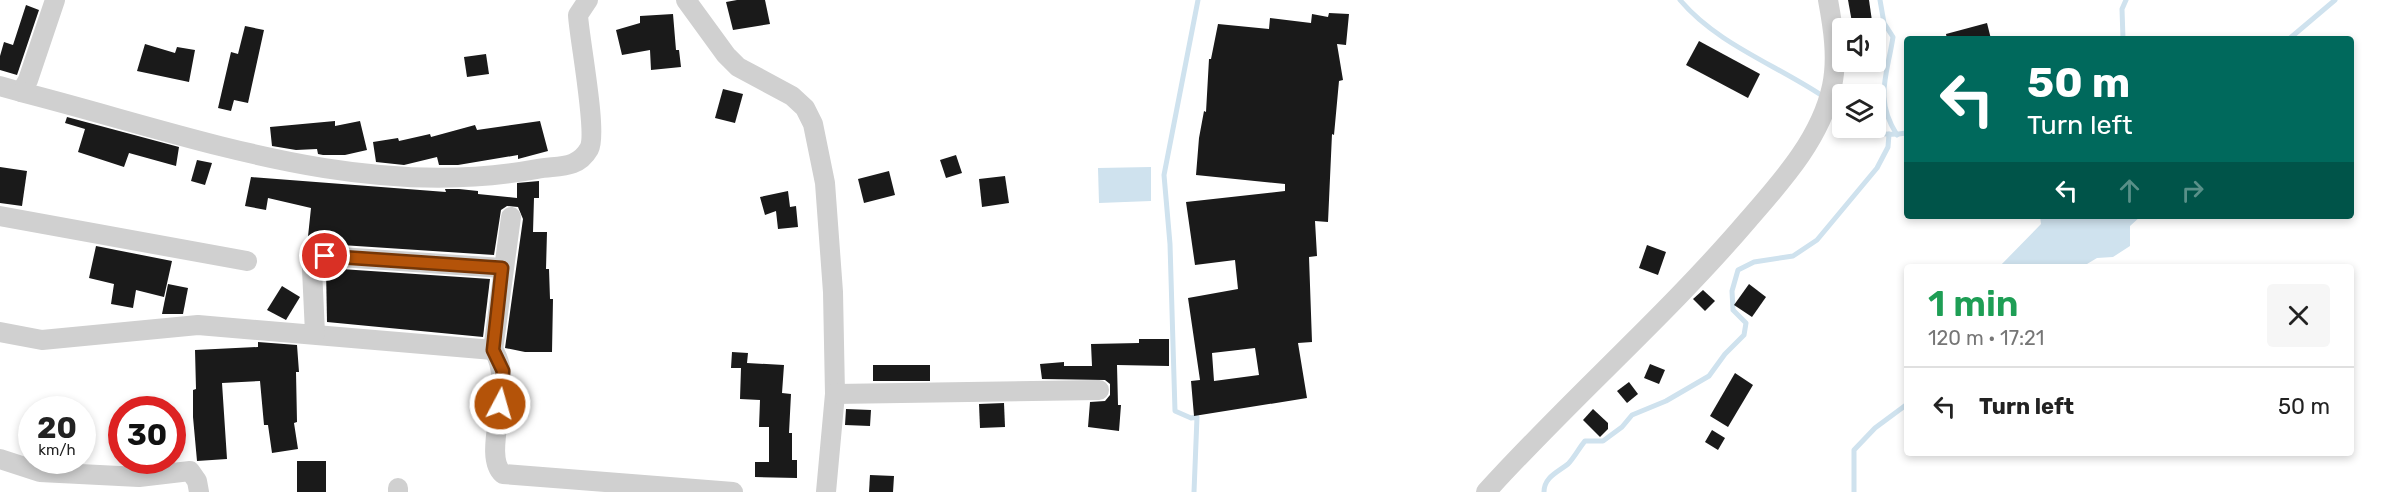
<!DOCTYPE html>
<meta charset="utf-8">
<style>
:root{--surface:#fff;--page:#f6f6f6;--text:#222;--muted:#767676;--line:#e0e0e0}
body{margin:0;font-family:Rubik,sans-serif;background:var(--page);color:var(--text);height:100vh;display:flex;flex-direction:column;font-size:22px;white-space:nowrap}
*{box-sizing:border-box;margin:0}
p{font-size:20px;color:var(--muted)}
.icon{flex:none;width:33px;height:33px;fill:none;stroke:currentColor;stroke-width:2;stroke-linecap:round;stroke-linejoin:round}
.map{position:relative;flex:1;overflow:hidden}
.sheet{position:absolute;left:1904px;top:264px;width:450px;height:192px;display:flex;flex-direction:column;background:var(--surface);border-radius:6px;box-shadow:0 3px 9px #0003}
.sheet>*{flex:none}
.top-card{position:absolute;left:1904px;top:36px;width:450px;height:183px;border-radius:6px;box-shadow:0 3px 9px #0003;background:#00695c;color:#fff;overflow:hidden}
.controls{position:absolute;left:1832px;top:18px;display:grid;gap:12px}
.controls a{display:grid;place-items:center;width:54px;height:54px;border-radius:6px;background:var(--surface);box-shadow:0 3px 9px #0003;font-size:30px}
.speed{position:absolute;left:18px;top:396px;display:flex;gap:12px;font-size:30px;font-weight:700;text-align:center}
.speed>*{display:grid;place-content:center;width:78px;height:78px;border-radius:50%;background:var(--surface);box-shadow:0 3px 9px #0003;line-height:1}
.speed small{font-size:15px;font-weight:400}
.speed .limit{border:9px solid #d22;background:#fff;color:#111}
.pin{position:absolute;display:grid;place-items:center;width:51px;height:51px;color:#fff;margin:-26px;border:3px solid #fff;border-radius:50%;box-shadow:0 2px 6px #0007}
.me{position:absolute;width:66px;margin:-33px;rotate:6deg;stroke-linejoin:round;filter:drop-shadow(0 0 4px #0008)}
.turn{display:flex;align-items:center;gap:21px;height:126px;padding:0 24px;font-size:27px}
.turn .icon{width:78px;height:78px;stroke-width:2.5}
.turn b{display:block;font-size:42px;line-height:51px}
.lanes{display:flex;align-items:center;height:57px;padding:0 24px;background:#0003;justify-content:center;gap:30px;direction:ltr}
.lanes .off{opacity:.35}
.round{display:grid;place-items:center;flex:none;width:63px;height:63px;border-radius:6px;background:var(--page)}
.overview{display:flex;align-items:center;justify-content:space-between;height:102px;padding:0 24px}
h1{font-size:36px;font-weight:600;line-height:45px;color:#1e9e55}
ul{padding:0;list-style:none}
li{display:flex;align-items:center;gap:18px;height:78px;padding:0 24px;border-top:2px solid var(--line)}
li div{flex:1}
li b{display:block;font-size:22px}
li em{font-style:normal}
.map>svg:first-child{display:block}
.water{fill:#cfe2ee}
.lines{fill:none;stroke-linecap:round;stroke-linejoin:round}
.stream{stroke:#cfe2ee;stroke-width:5}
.building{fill:#1a1a1a;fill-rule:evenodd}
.minor{stroke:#d0d0d0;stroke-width:20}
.route-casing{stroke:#753606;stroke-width:15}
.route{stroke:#b45309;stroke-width:10}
</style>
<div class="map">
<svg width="2390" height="492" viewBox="0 0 2390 492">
<rect width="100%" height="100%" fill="#fff"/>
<!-- water -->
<g class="water">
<polygon points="1151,167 1151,201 1099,203 1098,168"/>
<polygon points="2040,216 2141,216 2130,226 2130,246 2113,257 2097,258 2082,267 1999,267 2041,224"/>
</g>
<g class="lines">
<!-- stream -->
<g class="stream">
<path d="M1680 0C1716 43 1774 64 1821 95"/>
<path d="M1880 0 1884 23 1893 37C1887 76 1874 99 1897 135"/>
<polyline points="2123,39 2122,9 2126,0"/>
<polyline points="2289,39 2335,0"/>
<polyline points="1832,103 1842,111"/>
<path d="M1860 128C1875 134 1890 136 1906 133"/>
<polyline points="1194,492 1197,417 1191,418 1175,411 1170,244 1164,175 1198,0"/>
<path d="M1544 492C1544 477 1558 472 1568 464 1574 458 1579 448 1585 441H1603L1622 427 1632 415 1666 401 1709 376 1725 354 1744 335 1746 323 1733 310 1732 291 1738 270 1754 262 1793 256 1817 240 1877 168 1888 147 1889 134"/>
<polyline points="1854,492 1854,450 1875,428 1906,405"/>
</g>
</g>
<!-- building -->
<g class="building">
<polygon points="737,0 765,0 770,24 733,30 726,2"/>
<polygon points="1848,0 1869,0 1873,28 1853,28"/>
<polygon points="26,5 39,10 17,75 0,70 0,56 4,42 13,45"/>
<path d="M1329 13 1349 14 1346 45 1337 44 1343 80 1339 81 1334 135 1332 134 1328 222 1315 221 1317 256 1309 257 1312 342 1298 343 1307 398 1194 416 1191 381 1200 380 1188 298 1238 289 1235 260 1195 265 1186 202 1285 191V184L1196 175 1199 138 1204 111 1206 112 1209 59H1211L1218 24 1269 29 1270 18 1311 23 1312 14 1328 17ZM1255 348 1259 375 1214 381 1212 353Z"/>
<polygon points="673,14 676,50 679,50 681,67 651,70 650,50 622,55 616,30 640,23 640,16"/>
<polygon points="1987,23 1991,39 1947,39 1946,34"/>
<polygon points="245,26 264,30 248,103 234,100 231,111 218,108 231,52 238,54"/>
<polygon points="1699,41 1760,74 1748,98 1686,65"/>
<polygon points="145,44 175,53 177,47 195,50 189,82 137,71"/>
<polygon points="486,54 489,74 467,77 464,57"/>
<polygon points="723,89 743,94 735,123 715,118"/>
<polygon points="67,117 179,147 176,166 129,153 124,167 78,152 85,129 65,123"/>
<polygon points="335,121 335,126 360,121 367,150 345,155 323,155 318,154 317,149 296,150 272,146 270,127"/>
<polygon points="540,121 548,151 518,159 518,155 458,165 439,165 437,157 404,165 376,162 373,142 398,138 399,141 430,134 431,137 475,125 477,130"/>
<polygon points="956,155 962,173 946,178 940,160"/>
<polygon points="197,160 212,163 205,185 191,181"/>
<polygon points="0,167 27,171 22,206 0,203"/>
<polygon points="889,171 895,195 864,203 858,179"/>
<polygon points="1005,176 1009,203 982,207 979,179"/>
<polygon points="251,177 446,192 445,189 459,189 478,191 478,194 517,198 517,183 539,181 539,198 534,198 533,232 547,232 546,269 549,269 550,299 553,299 552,352 525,352 505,348 523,219 518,207 507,206 501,210 494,255 326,244 307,246 311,208 268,198 266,210 245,206"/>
<polygon points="788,191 790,207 796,206 798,227 778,229 776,211 765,215 760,197"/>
<polygon points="1647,245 1666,252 1658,275 1639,268"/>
<polygon points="96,246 172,261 164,297 136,290 133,308 111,304 114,284 89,278"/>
<polygon points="326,268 490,279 483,337 327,322"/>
<polygon points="168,284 188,288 183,314 162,314"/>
<polygon points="1749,284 1766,297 1752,317 1734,305"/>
<polygon points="282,286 300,297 286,320 267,310"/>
<polygon points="1703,290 1715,301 1705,311 1693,299"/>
<polygon points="1139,339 1169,339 1169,366 1117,365 1118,405 1121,405 1119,431 1088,427 1090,402 1105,401 1110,395 1110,384 1105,380 1042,379 1040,364 1064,362 1064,366 1092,366 1091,344 1139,343"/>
<polygon points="258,342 297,345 299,372 296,372 297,422 294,423 298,449 272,453 268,425 264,425 260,381 222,383 227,459 197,461 193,417 193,390 196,389 195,350 258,347"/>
<polygon points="732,352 748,353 747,363 784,365 782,393 791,394 789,433 792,433 792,460 797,460 797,478 755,477 755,462 769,462 769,427 759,427 760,400 740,399 741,368 731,368"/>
<polygon points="1650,364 1665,370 1659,384 1644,378"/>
<rect x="873" y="365" width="57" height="16"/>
<polygon points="1735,373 1753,385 1728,427 1710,416"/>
<polygon points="1629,382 1638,394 1627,403 1617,391"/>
<polygon points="1004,403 1005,427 980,428 979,404"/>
<polygon points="846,409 871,410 870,426 845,425"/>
<polygon points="1593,409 1608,423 1608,429 1600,437 1583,420"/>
<polygon points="1712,430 1725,438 1718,450 1705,442"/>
<rect x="297" y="461" width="29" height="31"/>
<polygon points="870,475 894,476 893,492 869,492"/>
</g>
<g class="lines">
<!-- minor -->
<g class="minor">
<polyline points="686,0 726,55 738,67 792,96 805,108 813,124 825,183 833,292 835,394 826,492"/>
<polyline points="0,86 21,92 28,80 55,0"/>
<path d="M21 92C190 135 360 202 537 169 557 165 577 170 589 149 598 134 579 37 578 15L588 0"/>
<polyline points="0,216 247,261"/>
<polyline points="0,332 42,340 198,325 493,350 511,217"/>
<polyline points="315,333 312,269 318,257 325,256 502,268"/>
<path d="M493 350C517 382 480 454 503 474L733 492"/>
<polyline points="835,394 1099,390"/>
<polyline points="0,459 40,472 139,477 190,471 197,481 199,492"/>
<polyline points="398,492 398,488"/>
<path d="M1486 492C1571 398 1666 316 1748 220 1782 181 1821 138 1832 86 1838 58 1833 27 1828 0"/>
</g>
</g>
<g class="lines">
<!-- route casing -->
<g class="route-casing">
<polyline id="route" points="325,256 502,268 493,350 503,371 500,404"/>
</g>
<!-- route -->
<use href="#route" class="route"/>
</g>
</svg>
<div class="controls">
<a><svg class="icon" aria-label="sound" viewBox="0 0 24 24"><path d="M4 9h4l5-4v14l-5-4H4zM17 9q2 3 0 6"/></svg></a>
<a><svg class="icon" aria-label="layers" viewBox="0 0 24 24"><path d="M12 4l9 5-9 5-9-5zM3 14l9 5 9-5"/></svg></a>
</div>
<div class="speed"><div>20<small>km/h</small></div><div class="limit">30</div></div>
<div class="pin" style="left:325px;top:256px;background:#d93025"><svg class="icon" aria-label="arrive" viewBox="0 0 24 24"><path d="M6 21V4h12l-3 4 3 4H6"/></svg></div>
<svg class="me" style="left:500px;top:404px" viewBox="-20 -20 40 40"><circle r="17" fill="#b45309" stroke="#fff" stroke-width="3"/><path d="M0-11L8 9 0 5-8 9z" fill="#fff"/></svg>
<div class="top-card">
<div class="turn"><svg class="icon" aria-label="left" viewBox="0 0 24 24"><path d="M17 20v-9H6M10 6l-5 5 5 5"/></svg><div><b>50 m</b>Turn left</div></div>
<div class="lanes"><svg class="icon" aria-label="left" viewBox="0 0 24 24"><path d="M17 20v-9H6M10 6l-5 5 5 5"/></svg><svg class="icon off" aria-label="ahead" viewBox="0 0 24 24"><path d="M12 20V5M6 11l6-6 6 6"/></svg><svg class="icon off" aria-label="right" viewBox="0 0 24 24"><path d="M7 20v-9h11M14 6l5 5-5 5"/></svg></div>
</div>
<section class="sheet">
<div class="overview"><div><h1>1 min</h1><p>120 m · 17:21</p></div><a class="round"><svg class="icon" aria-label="close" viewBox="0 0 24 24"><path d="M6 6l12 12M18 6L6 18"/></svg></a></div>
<ul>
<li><svg class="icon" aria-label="left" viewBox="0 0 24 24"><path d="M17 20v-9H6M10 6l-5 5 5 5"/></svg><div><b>Turn left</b></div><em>50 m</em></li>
</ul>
</section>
</div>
